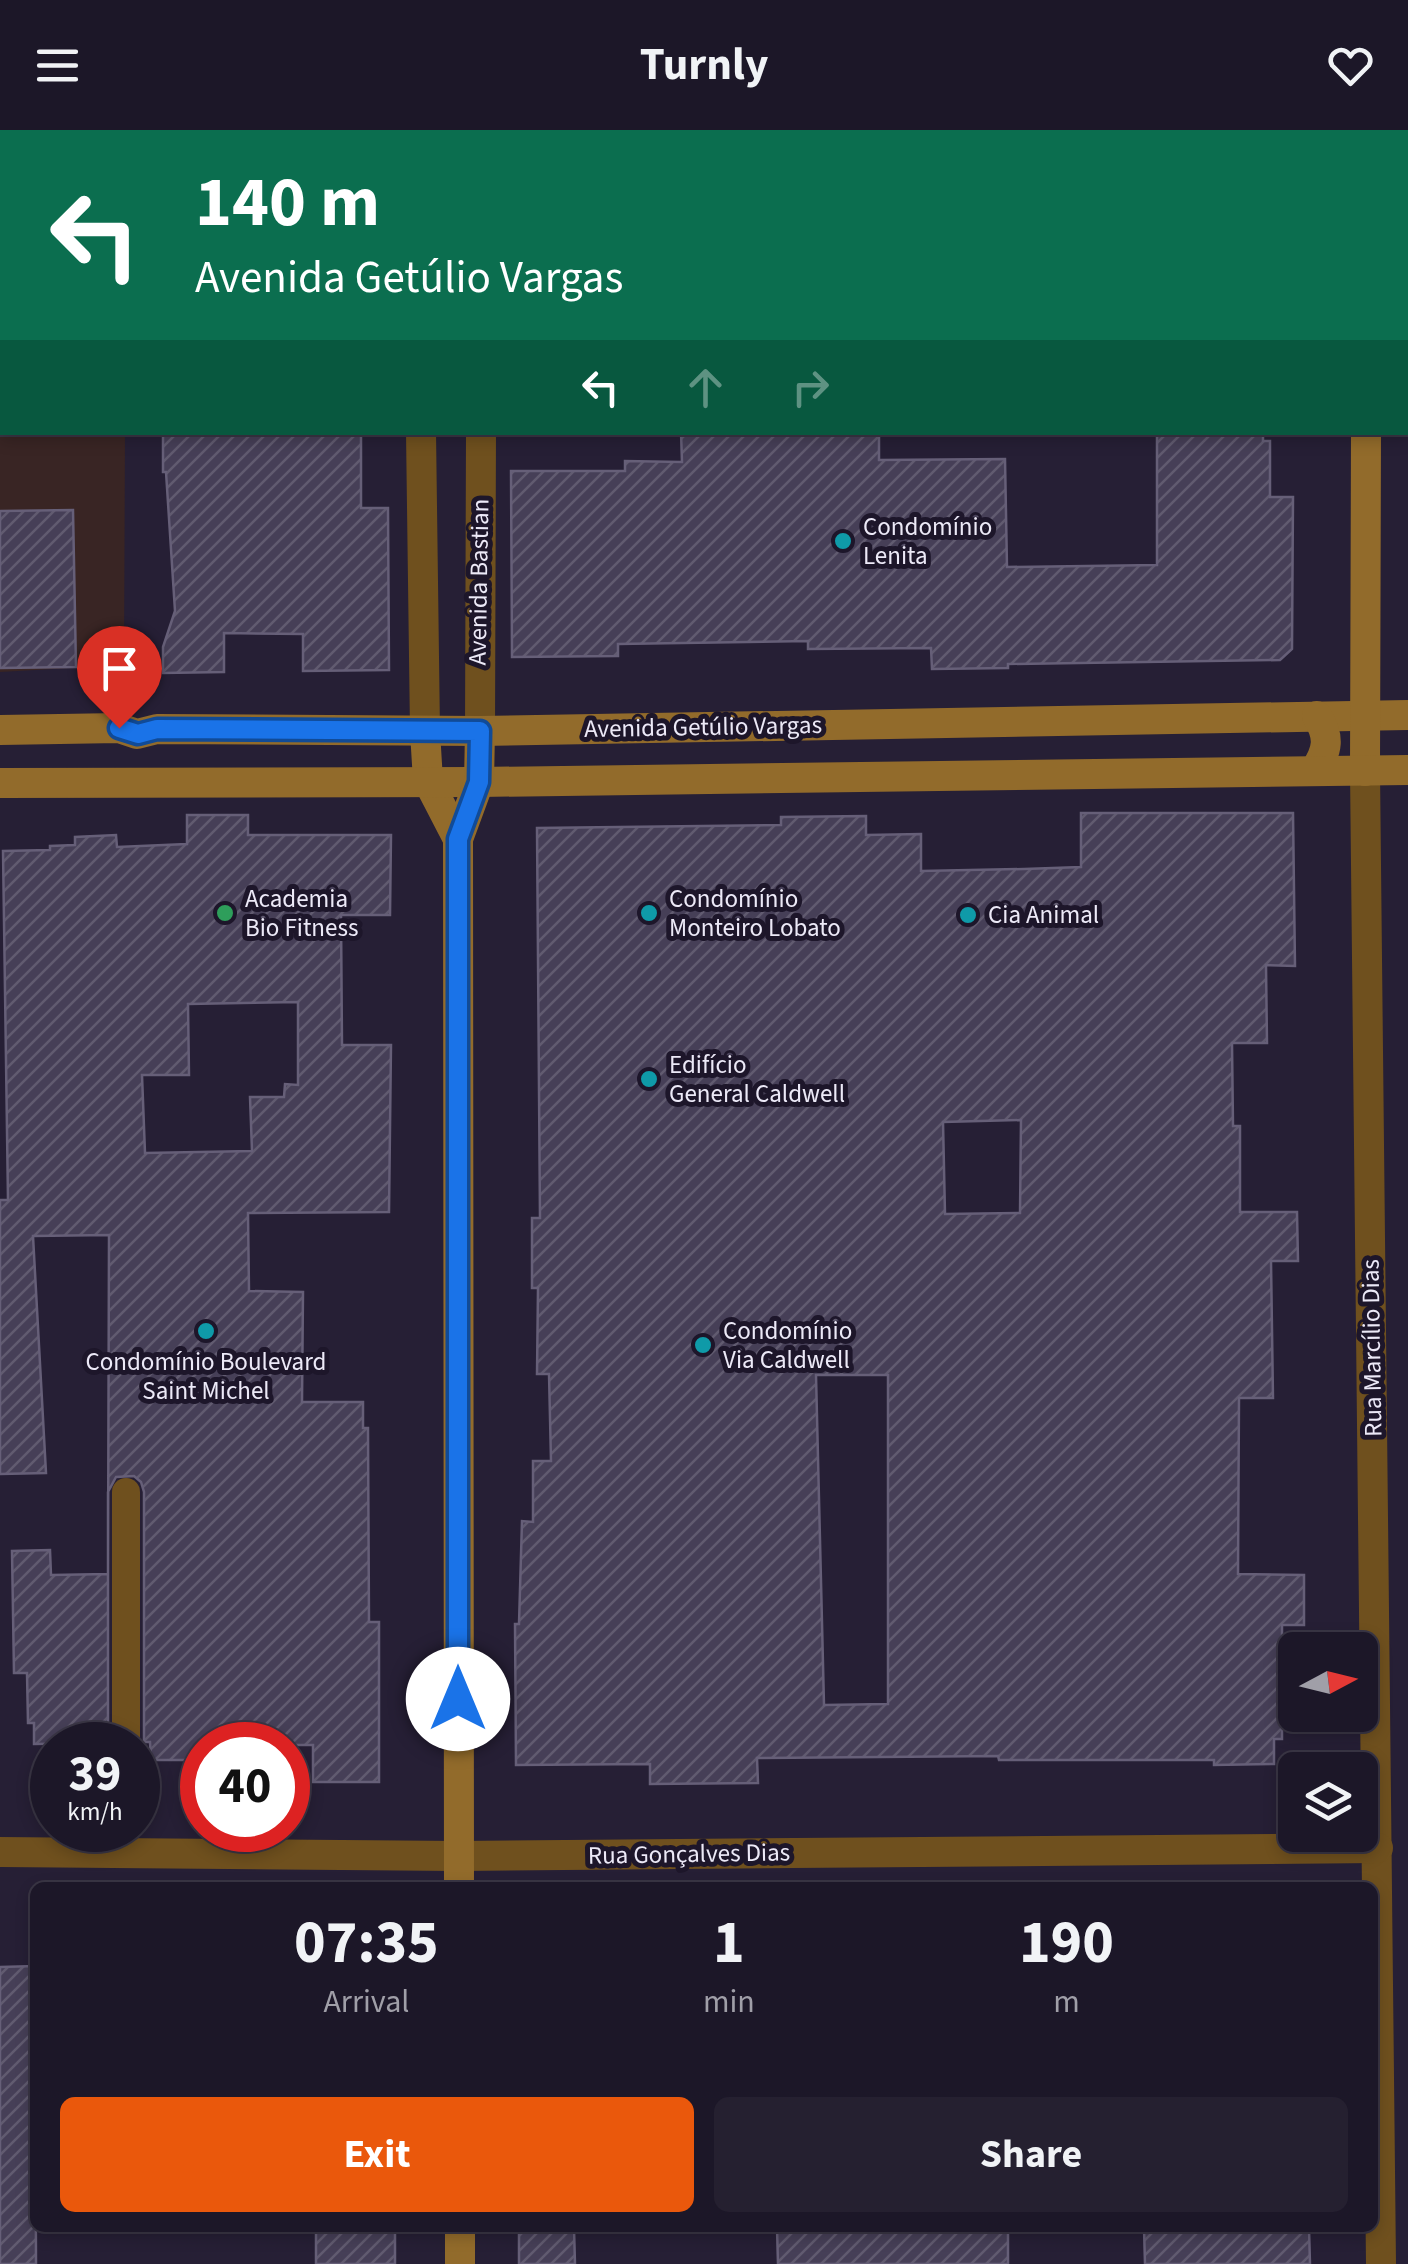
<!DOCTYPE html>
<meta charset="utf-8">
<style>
:root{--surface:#1c1728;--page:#252030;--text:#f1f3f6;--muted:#a09fa8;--line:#3a3645;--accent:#ea580c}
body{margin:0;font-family:"Source Sans 3",sans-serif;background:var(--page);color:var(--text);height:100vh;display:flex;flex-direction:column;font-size:38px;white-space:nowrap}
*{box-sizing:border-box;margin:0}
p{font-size:32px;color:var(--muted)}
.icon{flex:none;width:55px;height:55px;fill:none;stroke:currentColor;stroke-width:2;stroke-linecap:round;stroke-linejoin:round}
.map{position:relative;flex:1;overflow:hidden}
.side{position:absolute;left:30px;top:1752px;width:1348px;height:350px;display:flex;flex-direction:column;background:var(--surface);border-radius:15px;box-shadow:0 5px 15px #0003,0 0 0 2px var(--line)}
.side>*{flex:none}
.hud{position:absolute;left:0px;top:0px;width:1410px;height:305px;box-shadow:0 5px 15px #0003,0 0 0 2px var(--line);background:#0b6e4f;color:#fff;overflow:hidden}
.needle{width:65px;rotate:83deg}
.fabs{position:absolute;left:1278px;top:1502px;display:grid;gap:20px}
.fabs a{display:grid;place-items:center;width:100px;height:100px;border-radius:15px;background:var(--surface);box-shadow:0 5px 15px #0003,0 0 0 2px var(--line);font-size:50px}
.speed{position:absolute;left:30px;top:1592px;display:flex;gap:20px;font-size:50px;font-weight:700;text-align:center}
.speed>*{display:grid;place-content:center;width:130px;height:130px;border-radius:50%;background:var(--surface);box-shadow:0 5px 15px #0003,0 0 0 2px var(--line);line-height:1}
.speed small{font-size:25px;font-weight:400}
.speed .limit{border:15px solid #d22;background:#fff;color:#111}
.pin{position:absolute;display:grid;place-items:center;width:85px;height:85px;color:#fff;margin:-102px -42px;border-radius:50% 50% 50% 0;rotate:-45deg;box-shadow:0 0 10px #0007}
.pin .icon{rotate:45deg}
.me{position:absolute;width:110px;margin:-55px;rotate:0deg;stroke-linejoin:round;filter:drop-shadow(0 0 8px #0008)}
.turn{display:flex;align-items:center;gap:35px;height:210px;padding:0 30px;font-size:45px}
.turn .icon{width:130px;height:130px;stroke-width:2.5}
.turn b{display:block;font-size:70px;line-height:85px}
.lanes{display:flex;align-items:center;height:95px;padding:0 30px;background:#0003;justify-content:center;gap:50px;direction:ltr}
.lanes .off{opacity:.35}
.eta{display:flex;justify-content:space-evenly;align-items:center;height:170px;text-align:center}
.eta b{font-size:60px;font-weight:700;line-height:70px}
.cta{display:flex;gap:20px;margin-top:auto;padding:20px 30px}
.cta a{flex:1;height:115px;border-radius:15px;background:var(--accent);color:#fff;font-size:40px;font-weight:700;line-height:115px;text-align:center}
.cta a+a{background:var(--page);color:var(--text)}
header{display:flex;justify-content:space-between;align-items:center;height:130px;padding:0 30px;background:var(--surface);font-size:45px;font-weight:700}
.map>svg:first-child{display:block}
.commercial{fill:#392524}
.building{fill:url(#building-hatch);stroke:#665f78;stroke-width:2.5;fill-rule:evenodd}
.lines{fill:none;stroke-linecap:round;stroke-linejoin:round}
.lane{stroke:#6f501e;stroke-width:28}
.street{stroke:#6f501e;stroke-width:30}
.secondary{stroke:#926b2b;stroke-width:30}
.route-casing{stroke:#114b97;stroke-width:25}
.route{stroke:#1a73e8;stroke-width:18}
.culture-dot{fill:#0f9aa8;stroke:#1d162a;stroke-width:4}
.leisure-dot{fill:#2e9e5b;stroke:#1d162a;stroke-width:4}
.labels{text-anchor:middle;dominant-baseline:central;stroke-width:10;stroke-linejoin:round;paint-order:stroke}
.poi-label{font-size:25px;fill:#ece9f7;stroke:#1d162a;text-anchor:start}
.street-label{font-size:25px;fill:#ece9f7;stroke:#1d162a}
</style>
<header><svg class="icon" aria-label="menu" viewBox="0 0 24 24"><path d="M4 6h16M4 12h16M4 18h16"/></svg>Turnly<svg class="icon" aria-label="heart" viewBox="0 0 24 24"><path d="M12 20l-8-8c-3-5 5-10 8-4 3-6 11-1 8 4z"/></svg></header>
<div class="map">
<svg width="1408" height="2134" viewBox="0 0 1408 2134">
<defs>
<pattern id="building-hatch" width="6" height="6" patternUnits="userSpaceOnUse" patternTransform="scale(2.5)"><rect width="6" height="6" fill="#463f57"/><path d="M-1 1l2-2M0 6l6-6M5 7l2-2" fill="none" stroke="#615b70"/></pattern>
</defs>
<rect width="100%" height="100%" fill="#261f35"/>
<!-- commercial -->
<polygon class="commercial" points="0,0 123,0 2,2 2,302 125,303 124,535 0,542"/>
<!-- building -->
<g class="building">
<polygon points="163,302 361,302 361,378 388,378 389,540 303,541 303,504 224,503 224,542 163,543 163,517 175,481 166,342 163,342"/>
<polygon points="681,302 879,302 879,330 1005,329 1007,437 1157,435 1157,302 1263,302 1263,311 1270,311 1270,367 1293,367 1292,519 1280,530 1008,534 1008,538 932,539 931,518 808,519 808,511 618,514 618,526 512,527 511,341 625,341 625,331 682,332"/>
<polygon points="73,380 76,537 0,538 0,381"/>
<path d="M1081 683H1293L1295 836 1266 835 1267 913H1232L1233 996H1240V1082H1297L1298 1131H1271L1273 1268H1239L1238 1444 1304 1445V1495H1282V1609H1274V1634L1214 1635V1630H999L998 1626 757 1628 758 1653 650 1654V1634L516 1635 515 1494H519L522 1391 533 1392V1331H551L549 1244H537L538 1158H532V1088H540L537 698 781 695V687L866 686V705L921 704V741L1024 739 1081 737ZM1021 990 1020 1083 945 1084 943 992ZM816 1245H888V1574L824 1575Z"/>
<path d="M187 685H248V705H391L390 785H341L342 915H391L389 1082 248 1083 249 1161 303 1162 302 1272H363V1298H368L369 1492H379V1652H313V1615H202V1630H151L150 1612H144V1362L141 1352 134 1346 116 1347 108 1362V1613L34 1614V1593H28L27 1543H14L12 1421 50 1420 51 1445 108 1444 109 1105 33 1106 46 1343 0 1344V1070H8L3 721 50 720V716L75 715V707L116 705 117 717 187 714ZM298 872V955L285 954 284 967H250L252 1021 145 1023 142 945H189L188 874Z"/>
<polygon points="35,1836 36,2134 0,2134 0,1837"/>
<rect x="316" y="2098" width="79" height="36"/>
<polygon points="519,2098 574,2098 575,2134 519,2134"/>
<polygon points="777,2098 1008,2098 1008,2134 778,2134"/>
<polygon points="1144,2098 1309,2098 1310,2134 1145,2134"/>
</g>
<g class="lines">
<!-- lane -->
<polyline class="lane" points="126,1362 126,1615"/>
<!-- street -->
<g class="street">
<polyline points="420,0 420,2"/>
<polyline points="485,2 485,0"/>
<polyline points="421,302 425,601"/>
<polyline points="480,601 481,302"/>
<polyline points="1365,641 1381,2134"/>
<polyline points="0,1722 458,1726 1378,1718"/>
</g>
<!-- secondary -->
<g class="secondary">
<polyline points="1367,2 1367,0"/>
<polyline points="0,600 119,598 137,604 157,599 480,601 1408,585"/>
<polyline points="425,601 428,651 458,709"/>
<path d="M1315 640C1328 620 1330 607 1317 586"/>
<polyline points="1365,641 1366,302"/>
<polyline points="0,653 479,652 1408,640"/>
<polyline points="459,1758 458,709 479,652 480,601"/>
<polyline points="460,2098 460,2134"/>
</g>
</g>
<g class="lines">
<!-- route casing -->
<g class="route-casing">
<polyline id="route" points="119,598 138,604 157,599 480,601 479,652 458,709 458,1569"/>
</g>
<!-- route -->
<use href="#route" class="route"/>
</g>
<!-- markers -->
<g class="culture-dot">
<circle cx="843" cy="411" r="10"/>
<circle cx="649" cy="783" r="10"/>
<circle cx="968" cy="785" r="10"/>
<circle cx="649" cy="949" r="10"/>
<circle cx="206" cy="1201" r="10"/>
<circle cx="703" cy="1215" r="10"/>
</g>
<circle class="leisure-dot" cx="225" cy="783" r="10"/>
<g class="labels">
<!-- poi labels -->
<g class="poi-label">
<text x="863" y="397">Condomínio<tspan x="863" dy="29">Lenita</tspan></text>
<text x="245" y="769">Academia<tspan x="245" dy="29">Bio Fitness</tspan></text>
<text x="669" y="769">Condomínio<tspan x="669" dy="29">Monteiro Lobato</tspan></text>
<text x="988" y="785">Cia Animal</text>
<text x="669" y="935">Edifício<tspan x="669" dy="29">General Caldwell</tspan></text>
<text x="723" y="1201">Condomínio<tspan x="723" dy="29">Via Caldwell</tspan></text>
<text x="206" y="1232" text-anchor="middle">Condomínio Boulevard<tspan x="206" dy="29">Saint Michel</tspan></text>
</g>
<!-- street labels -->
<g class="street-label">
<text transform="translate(479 452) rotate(-89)">Avenida Bastian</text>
<text transform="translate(703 597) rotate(-1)">Avenida Getúlio Vargas</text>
<text transform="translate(1372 1218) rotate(-91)">Rua Marcílio Dias</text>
<text transform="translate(689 1724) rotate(-1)">Rua Gonçalves Dias</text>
</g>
</g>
</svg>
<div class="fabs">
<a><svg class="needle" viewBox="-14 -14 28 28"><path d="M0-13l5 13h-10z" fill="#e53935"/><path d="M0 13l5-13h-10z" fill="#a09fa8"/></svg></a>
<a><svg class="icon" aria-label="layers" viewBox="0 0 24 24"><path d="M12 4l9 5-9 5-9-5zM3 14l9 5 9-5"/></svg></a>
</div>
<div class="speed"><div>39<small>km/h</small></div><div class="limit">40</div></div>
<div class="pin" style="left:119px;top:598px;background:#d93025"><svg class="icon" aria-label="arrive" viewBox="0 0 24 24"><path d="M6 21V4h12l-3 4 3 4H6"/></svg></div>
<svg class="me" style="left:458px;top:1569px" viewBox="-20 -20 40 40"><circle r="19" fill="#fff"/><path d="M0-13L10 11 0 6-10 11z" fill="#1a73e8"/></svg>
<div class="hud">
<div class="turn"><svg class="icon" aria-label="left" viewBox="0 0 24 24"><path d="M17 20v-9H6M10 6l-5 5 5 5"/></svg><div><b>140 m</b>Avenida Getúlio Vargas</div></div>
<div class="lanes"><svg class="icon" aria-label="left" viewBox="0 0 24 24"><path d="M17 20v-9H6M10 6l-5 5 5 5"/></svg><svg class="icon off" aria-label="ahead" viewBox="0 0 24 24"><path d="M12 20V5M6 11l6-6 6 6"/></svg><svg class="icon off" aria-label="right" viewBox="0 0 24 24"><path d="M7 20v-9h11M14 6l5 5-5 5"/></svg></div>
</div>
<section class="side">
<div class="eta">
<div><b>07:35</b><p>Arrival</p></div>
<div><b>1</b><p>min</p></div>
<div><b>190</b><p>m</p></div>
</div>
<div class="cta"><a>Exit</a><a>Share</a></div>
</section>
</div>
